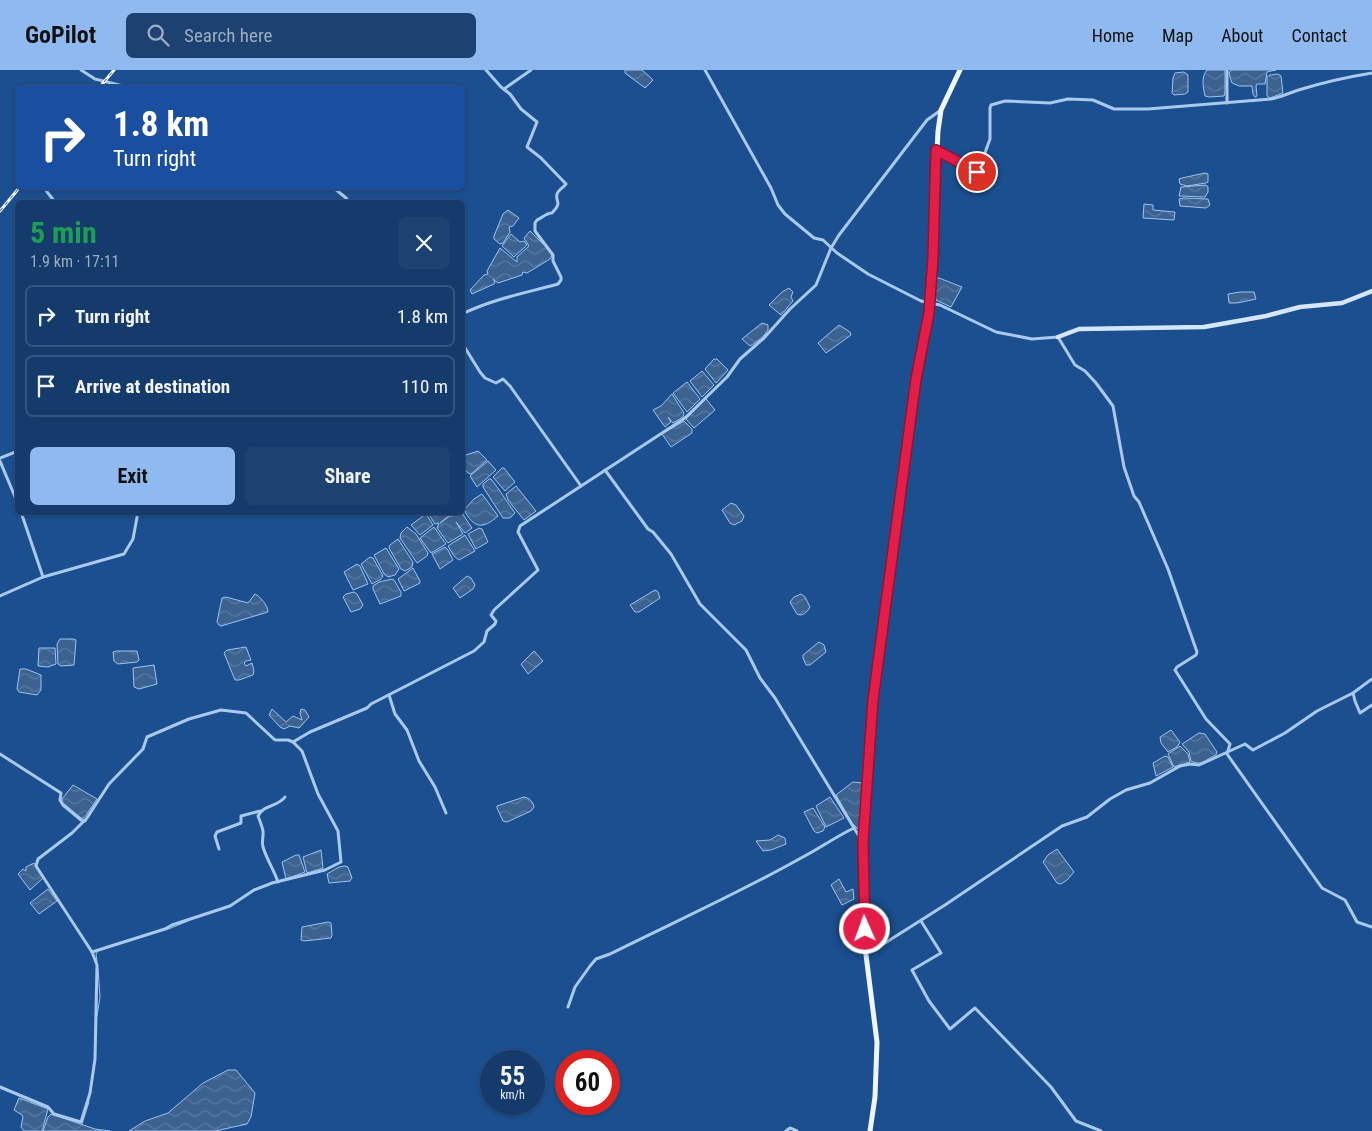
<!DOCTYPE html>
<meta charset="utf-8">
<style>
:root{--surface:#143b6b;--page:#1d4271;--text:#f1f3f6;--muted:#9dadc1;--line:#33557e;--accent:#90b9f0}
body{margin:0;font-family:"Roboto Condensed",sans-serif;background:var(--page);color:var(--text);height:100vh;display:flex;flex-direction:column;font-size:19px;white-space:nowrap}
*{box-sizing:border-box;margin:0}
p{font-size:16px;color:var(--muted)}
.icon{flex:none;width:28px;height:28px;fill:none;stroke:currentColor;stroke-width:2;stroke-linecap:round;stroke-linejoin:round}
.map{position:relative;flex:1;overflow:hidden}
.details{position:absolute;left:15px;top:130px;width:450px;height:315px;display:flex;flex-direction:column;background:var(--surface);border-radius:8px;box-shadow:0 1px 4px #0004,0 0 0 1px var(--line)}
.details>*{flex:none}
.banner{position:absolute;left:15px;top:15px;width:450px;height:105px;border-radius:8px;box-shadow:0 1px 4px #0004,0 0 0 1px var(--line);background:#1a4fa0;color:#fff;overflow:hidden}
.speed{position:absolute;left:480px;top:980px;display:flex;gap:10px;font-size:25px;font-weight:700;text-align:center}
.speed>*{display:grid;place-content:center;width:65px;height:65px;border-radius:50%;background:var(--surface);box-shadow:0 1px 4px #0004,0 0 0 1px var(--line);line-height:1}
.speed small{font-size:12px;font-weight:400}
.speed .limit{border:8px solid #d22;background:#fff;color:#111}
.pin{position:absolute;display:grid;place-items:center;width:42px;height:42px;color:#fff;margin:-21px;border:2px solid #fff;border-radius:50%;box-shadow:0 1px 5px #0007}
.me{position:absolute;width:55px;margin:-28px;rotate:358deg;stroke-linejoin:round;filter:drop-shadow(0 0 4px #0008)}
.turn{display:flex;align-items:center;gap:18px;height:105px;padding:0 15px;font-size:22px}
.turn .icon{width:65px;height:65px;stroke-width:2.5}
.turn b{display:block;font-size:35px;line-height:42px}
.round{display:grid;place-items:center;flex:none;width:52px;height:52px;border-radius:8px;background:var(--page)}
.head{display:flex;align-items:center;justify-content:space-between;height:85px;padding:0 15px}
h1{font-size:30px;font-weight:700;line-height:38px;color:#1e9e55}
.action{display:flex;gap:10px;margin-top:auto;padding:10px 15px}
.action a{flex:1;height:58px;border-radius:8px;background:var(--accent);color:#111;font-size:20px;font-weight:700;line-height:58px;text-align:center}
.action a+a{background:var(--page);color:var(--text)}
ul{padding:0;list-style:none}
li{display:flex;align-items:center;gap:15px;height:62px;margin:0 10px 8px;padding:0 5px;border:2px solid var(--line);border-radius:8px}
li div{flex:1}
li b{display:block;font-size:19px}
li em{font-style:normal}
header{display:flex;align-items:center;gap:30px;box-sizing:border-box;height:70px;padding:0 25px;background:var(--accent);color:#111}
header strong{font-size:24px}
nav{display:flex;gap:28px;margin-inline-start:auto;font-size:18px}
.search{width:350px;height:45px;background:var(--page);display:flex;align-items:center;gap:12px;box-sizing:border-box;padding:0 18px;border-radius:8px;color:var(--muted);font-size:19px}
.map>svg:first-child{display:block}
.water{fill:url(#water-waves);stroke:#9cc4f0}
.lines{fill:none;stroke-linecap:round;stroke-linejoin:round}
.stream{stroke:#9cc4f0;stroke-width:1}
.street{stroke:#a9c9ee;stroke-width:3}
.secondary{stroke:#d6e6fa;stroke-width:4.5}
.primary{stroke:#f0f6ff;stroke-width:5}
.rail-casing{stroke:#fff;stroke-width:3}
.rail{stroke:#1b4f8f;stroke-width:1;stroke-dasharray:4;stroke-linecap:butt}
.route-casing{stroke:#92132f;stroke-width:12}
.route{stroke:#e11d48;stroke-width:9}
</style>
<header>
<strong>GoPilot</strong>
<div class="search"><svg class="icon" aria-label="search" viewBox="0 0 24 24"><circle cx="10" cy="10" r="6"/><path d="M15 15l6 6"/></svg>Search here</div>
<nav><a>Home</a><a>Map</a><a>About</a><a>Contact</a></nav>
</header>
<div class="map">
<svg width="1372" height="1061" viewBox="0 0 1372 1061">
<defs>
<pattern id="water-waves" width="16" height="10" patternUnits="userSpaceOnUse" patternTransform="scale(1.25)"><rect width="16" height="10" fill="#3c6290"/><path d="M0 5q4-4 8 0t8 0" fill="none" stroke="#597aa1"/></pattern>
</defs>
<rect width="100%" height="100%" fill="#1b4f8f"/>
<!-- water -->
<g class="water">
<polygon points="625,0 642,0 653,10 645,18 625,3"/>
<path d="M1207 0H1225V22L1224 26 1209 27 1205 26C1203 17 1201 7 1207 0Z"/>
<polygon points="1232,0 1276,0 1267,2 1265,14 1257,14 1256,16 1257,26 1255,27 1253,24 1252,16 1239,16 1232,13 1229,4 1230,1"/>
<polygon points="1184,2 1188,5 1188,22 1185,24 1174,25 1172,23 1173,8 1175,3"/>
<polygon points="1278,4 1281,6 1283,23 1270,28 1267,26 1267,7 1270,5"/>
<polygon points="1205,103 1208,104 1208,112 1206,113 1187,116 1180,114 1179,109 1182,108"/>
<polygon points="1206,115 1208,117 1208,122 1205,127 1179,126 1181,117"/>
<polygon points="1184,128 1208,129 1210,135 1206,138 1180,136 1179,129"/>
<polygon points="1144,134 1153,135 1153,140 1175,142 1174,150 1143,148"/>
<polygon points="508,140 519,148 513,156 509,157 510,162 503,173 500,174 494,169 494,166 503,144"/>
<polygon points="530,161 545,176 552,185 550,189 527,203 523,202 522,205 498,213 493,209 495,212 494,214 472,224 470,220 484,205 488,204 487,201 500,178 517,192 517,187 529,176 524,168"/>
<polygon points="511,164 520,172 524,171 527,175 514,187 502,176"/>
<polygon points="936,208 939,208 962,217 951,237 936,230 934,216"/>
<polygon points="789,218 793,222 791,227 793,231 781,245 769,235 782,222"/>
<polygon points="1240,222 1254,222 1256,229 1237,233 1229,233 1228,224"/>
<polygon points="762,253 768,255 768,260 761,269 750,276 742,269"/>
<polygon points="839,255 850,262 851,265 826,283 818,273"/>
<polygon points="714,289 717,289 728,300 716,313 705,299"/>
<polygon points="702,301 714,315 702,327 690,311"/>
<polygon points="687,312 700,329 687,342 673,323"/>
<polygon points="672,324 684,343 683,347 673,353 668,347 671,352 665,357 653,340 661,336"/>
<polygon points="706,329 715,340 694,358 686,349"/>
<polygon points="684,351 692,359 692,363 671,377 662,364"/>
<polygon points="478,381 487,390 471,404 468,403 463,397 463,386"/>
<polygon points="488,391 496,400 477,417 470,406"/>
<polygon points="502,398 504,398 515,412 505,421 493,407"/>
<path d="M489 409H491C500 420 506 431 515 443L510 448H503L483 417V414Z"/>
<polygon points="516,416 536,441 524,450 508,430 506,424"/>
<path d="M482 424 498 446C482 460 474 458 464 440L474 429Z"/>
<polygon points="731,433 736,435 744,446 742,451 734,455 730,453 722,440"/>
<polygon points="428,443 450,443 450,445 440,453 450,446 453,446 456,443 462,443 472,458 465,463 456,452 463,464 448,473 437,458 439,453 435,454"/>
<polygon points="426,444 433,455 420,465 411,455"/>
<polygon points="407,457 416,464 428,483 427,486 417,493 400,468 401,463"/>
<polygon points="434,457 446,474 431,483 420,468"/>
<polygon points="479,458 482,459 488,472 476,479 468,464"/>
<polygon points="465,465 475,481 459,490 454,486 448,476"/>
<polygon points="398,469 413,492 412,497 405,501 401,499 389,478 390,475"/>
<polygon points="445,477 448,480 453,490 440,499 432,484"/>
<polygon points="386,478 399,499 395,505 388,507 384,504 374,485"/>
<polygon points="370,487 373,488 383,506 381,509 372,514 361,494"/>
<polygon points="357,494 360,496 368,514 353,520 344,502"/>
<polygon points="413,498 420,511 420,513 404,521 398,509"/>
<polygon points="467,506 471,508 475,515 473,519 460,528 453,518"/>
<polygon points="392,509 394,510 401,522 401,526 380,534 373,519 373,516 379,512"/>
<polygon points="655,520 658,522 660,528 639,542 635,542 630,535"/>
<polygon points="354,522 357,524 363,535 360,539 351,542 343,527 346,524"/>
<path d="M255 524C260 526 268 536 268 542L221 556 219 555 217 552 222 528 226 527 248 533Z"/>
<path d="M801 524 805 527 810 537C807 542 803 547 797 544L790 532 794 527Z"/>
<polygon points="60,569 73,569 76,570 74,595 61,596 58,594 57,574"/>
<polygon points="819,572 824,575 826,582 810,595 806,595 803,588 803,585"/>
<polygon points="246,577 251,590 246,591 244,593 246,596 252,593 254,601 253,605 239,610 235,610 224,583 227,580"/>
<polygon points="39,578 55,578 56,594 48,597 38,596"/>
<polygon points="116,581 137,581 139,590 137,592 118,594 114,591 113,582"/>
<polygon points="534,581 543,591 528,604 521,594"/>
<polygon points="154,595 157,614 139,619 134,617 133,598"/>
<polygon points="20,599 26,599 41,605 41,620 37,625 19,622 17,619"/>
<polygon points="272,639 286,652 293,646 302,650 300,643 301,639 305,640 309,647 299,658 290,656 284,659 280,657 269,645"/>
<polygon points="1171,660 1180,672 1177,677 1168,682 1161,673 1160,667"/>
<path d="M1199 663 1205 664 1217 682 1216 685C1207 688 1202 697 1191 691L1189 682 1182 674Z"/>
<polygon points="1180,676 1188,684 1190,692 1174,697 1168,684"/>
<polygon points="1165,686 1168,687 1173,697 1156,706 1153,693"/>
<polygon points="853,712 862,713 862,735 859,760 852,753 836,725"/>
<polygon points="73,715 97,729 84,748 81,748 62,732 62,729"/>
<path d="M524 727C530 728 533 732 534 737L531 741 507 752 503 751 497 738V736Z"/>
<polygon points="830,727 844,748 826,757 816,736"/>
<polygon points="813,738 825,757 823,761 817,763 814,761 804,742"/>
<polygon points="778,765 785,768 786,774 771,780 763,781 756,771 770,770"/>
<polygon points="1057,779 1074,802 1067,810 1061,814 1057,813 1043,792 1048,785"/>
<polygon points="321,780 323,798 307,803 303,787"/>
<polygon points="296,785 299,785 305,802 286,809 282,792"/>
<polygon points="34,793 43,808 30,820 18,804 23,799 26,801 26,797"/>
<polygon points="345,796 348,797 352,808 350,811 329,813 327,804 339,797"/>
<polygon points="839,809 846,822 853,819 854,829 842,835 831,815"/>
<polygon points="48,819 57,831 39,844 30,833"/>
<polygon points="328,852 331,853 332,865 331,868 304,871 301,870 302,857"/>
<polygon points="228,1000 236,1000 255,1023 251,1047 247,1054 215,1061 129,1061 145,1051 168,1043 203,1013"/>
<polygon points="19,1028 48,1039 42,1061 24,1061 21,1057 23,1047 22,1045 14,1040"/>
<polygon points="51,1044 95,1059 110,1061 43,1061 48,1047"/>
</g>
<g class="lines">
<!-- stream -->
<g class="stream">
<polyline points="166,860 188,851"/>
<polyline points="97,891 96,884 98,881"/>
<polyline points="97,946 100,927 98,898"/>
<polyline points="82,1054 89,1032"/>
</g>
<!-- street -->
<g class="street">
<polyline points="81,0 95,9 131,18"/>
<polyline points="705,0 771,118 778,135 785,144 814,168 823,170 837,183 868,204 921,231 940,235 996,262 1032,269 1058,267 1075,295 1085,301 1096,313 1113,336 1124,397 1134,426 1139,432 1168,499 1197,582 1196,585 1177,597 1175,600 1206,649 1230,674 1227,684 1322,818 1345,830 1357,852 1372,857"/>
<polyline points="504,19 531,0"/>
<polyline points="1227,33 1227,0"/>
<path d="M937 81 978 102 990 69V38L991 35 1005 31 1050 33 1068 29 1093 30 1114 39H1148L1271 29C1282 27 1291 22 1302 19 1325 12 1348 7 1372 3"/>
<polyline points="44,118 55,132"/>
<polyline points="334,118 346,128 349,132"/>
<path d="M462 244C493 229 525 223 558 214L561 210V207L553 191V185L535 161V153L537 150C542 148 546 143 552 143 563 131 555 133 557 124 558 120 564 117 566 114L541 88 527 77 537 52 521 39 510 24 501 17 486 0"/>
<polyline points="462,273 480,302 485,308 496,313 503,309 510,316 581,416"/>
<polyline points="0,388 18,381"/>
<polyline points="0,391 18,434"/>
<polyline points="605,400 648,459 653,462 671,484 700,534 746,580 760,608 775,628 862,771"/>
<polyline points="21,442 43,507"/>
<polyline points="0,526 43,507 124,484 133,469 138,442"/>
<polyline points="1353,623 1372,609"/>
<polyline points="389,625 395,644 407,660 419,691 435,717 446,743"/>
<polyline points="0,684 61,723 60,730 63,735 81,750 85,751 109,714 143,679 147,667 189,649 221,640 246,643 275,670 288,670 293,672 310,662 367,638 371,634 474,581 484,572 487,561 495,554 496,551 491,545 494,540 538,500 518,462 520,456 685,348 727,307 740,289 764,268 790,239 816,215 831,178 839,165 927,50 941,40"/>
<polyline points="219,779 215,766 217,762 241,753 241,746 260,741"/>
<path d="M278 812C274 800 267 790 263 777 261 771 264 767 263 761 262 756 260 751 258 746 264 734 278 737 285 727"/>
<polyline points="921,851 941,883 912,900 929,931 950,959 975,938 1051,1017 1076,1051 1101,1061"/>
<polyline points="865,877 874,880 945,835 1062,756 1087,747 1110,729 1126,720 1150,713 1180,696 1190,694 1199,695 1245,674 1253,680 1285,663 1317,641 1353,623 1355,631 1360,643 1372,635"/>
<polyline points="92,882 165,859 172,855 230,836 254,820 272,813 325,800 341,792 338,761 318,724 302,681 294,673"/>
<path d="M568 937 575 917 590 896 596 889 610 884C674 852 739 823 801 788 819 779 835 767 854 758"/>
<polyline points="0,1017 48,1037 54,1044 81,1052 90,1023 95,989 97,895 92,882 36,796 38,789 72,763 84,751"/>
<polyline points="786,1061 790,1058 797,1061"/>
</g>
<!-- secondary -->
<polyline class="secondary" points="1058,267 1079,259 1204,257 1266,246 1300,237 1342,233 1372,221"/>
<!-- primary -->
<polyline class="primary" points="870,1061 875,1027 877,972 865,877 863,771 873,630 916,309 929,243 938,61 941,40 960,0"/>
<!-- rail casing -->
<g class="rail-casing">
<g id="rail">
<polyline points="99,18 114,0"/>
<polyline points="0,141 19,118"/>
</g>
</g>
<!-- rail -->
<use href="#rail" class="rail"/>
</g>
<g class="lines">
<!-- route casing -->
<g class="route-casing">
<polyline id="route" points="865,859 863,772 873,630 916,309 929,243 933,187 936,80 977,102"/>
</g>
<!-- route -->
<use href="#route" class="route"/>
</g>
</svg>
<div class="speed"><div>55<small>km/h</small></div><div class="limit">60</div></div>
<div class="pin" style="left:977px;top:102px;background:#d93025"><svg class="icon" aria-label="arrive" viewBox="0 0 24 24"><path d="M6 21V4h12l-3 4 3 4H6"/></svg></div>
<svg class="me" style="left:865px;top:859px" viewBox="-20 -20 40 40"><circle r="17" fill="#e11d48" stroke="#fff" stroke-width="3"/><path d="M0-11L8 9 0 5-8 9z" fill="#fff"/></svg>
<div class="banner">
<div class="turn"><svg class="icon" aria-label="right" viewBox="0 0 24 24"><path d="M7 20v-9h11M14 6l5 5-5 5"/></svg><div><b>1.8 km</b>Turn right</div></div>
</div>
<section class="details">
<div class="head"><div><h1>5 min</h1><p>1.9 km · 17:11</p></div><a class="round"><svg class="icon" aria-label="close" viewBox="0 0 24 24"><path d="M6 6l12 12M18 6L6 18"/></svg></a></div>
<ul>
<li><svg class="icon" aria-label="right" viewBox="0 0 24 24"><path d="M7 20v-9h11M14 6l5 5-5 5"/></svg><div><b>Turn right</b></div><em>1.8 km</em></li>
<li><svg class="icon" aria-label="arrive" viewBox="0 0 24 24"><path d="M6 21V4h12l-3 4 3 4H6"/></svg><div><b>Arrive at destination</b></div><em>110 m</em></li>
</ul>
<div class="action"><a>Exit</a><a>Share</a></div>
</section>
</div>
